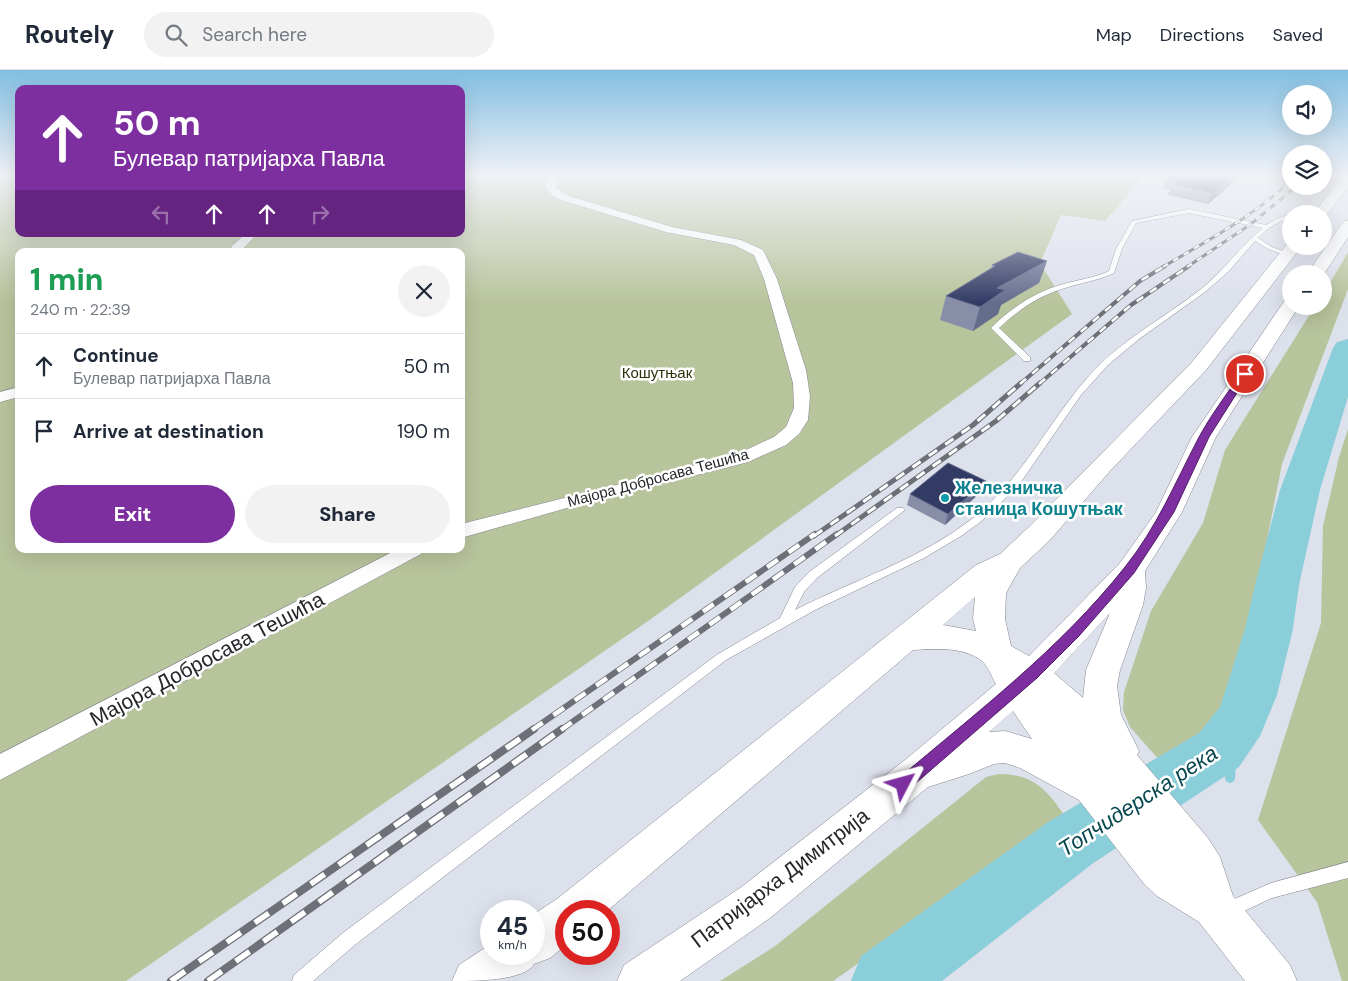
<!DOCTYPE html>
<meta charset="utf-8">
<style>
:root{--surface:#fff;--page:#f2f2f3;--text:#1f2937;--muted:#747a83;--line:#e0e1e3;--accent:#7d2e9f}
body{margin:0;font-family:"DM Sans",sans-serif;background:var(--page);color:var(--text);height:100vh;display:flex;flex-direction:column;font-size:19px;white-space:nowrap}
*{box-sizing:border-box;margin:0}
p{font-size:16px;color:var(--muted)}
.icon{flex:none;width:28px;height:28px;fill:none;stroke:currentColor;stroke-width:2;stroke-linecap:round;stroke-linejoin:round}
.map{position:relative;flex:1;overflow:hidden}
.panel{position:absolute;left:15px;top:178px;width:450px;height:305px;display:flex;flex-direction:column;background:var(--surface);border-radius:10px;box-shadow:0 5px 20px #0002}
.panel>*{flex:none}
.banner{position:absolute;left:15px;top:15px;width:450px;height:152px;border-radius:10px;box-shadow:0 5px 20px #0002;background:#7d2e9f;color:#fff;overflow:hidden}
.buttons{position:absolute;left:1282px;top:15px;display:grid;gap:10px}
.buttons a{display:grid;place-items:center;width:50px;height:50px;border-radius:50%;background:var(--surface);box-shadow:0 5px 20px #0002;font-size:25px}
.speed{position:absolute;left:480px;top:830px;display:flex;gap:10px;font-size:25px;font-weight:700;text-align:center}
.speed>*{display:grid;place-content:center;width:65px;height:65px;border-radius:50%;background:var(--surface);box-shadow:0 5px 20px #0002;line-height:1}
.speed small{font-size:12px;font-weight:400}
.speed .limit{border:8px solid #d22;background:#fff;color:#111}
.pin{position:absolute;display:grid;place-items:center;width:42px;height:42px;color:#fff;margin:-21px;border:2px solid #fff;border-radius:50%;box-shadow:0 1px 5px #0007}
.me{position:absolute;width:55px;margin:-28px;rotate:51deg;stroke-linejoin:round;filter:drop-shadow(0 0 4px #0008)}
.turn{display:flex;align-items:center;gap:18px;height:105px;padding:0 15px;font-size:22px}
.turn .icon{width:65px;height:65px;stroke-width:2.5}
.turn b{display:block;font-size:35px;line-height:42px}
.lanes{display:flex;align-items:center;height:48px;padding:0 15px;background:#0003;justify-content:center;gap:25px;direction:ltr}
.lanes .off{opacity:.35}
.round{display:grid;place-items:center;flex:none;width:52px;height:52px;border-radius:26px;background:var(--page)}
.headline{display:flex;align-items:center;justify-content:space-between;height:85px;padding:0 15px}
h1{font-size:30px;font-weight:800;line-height:38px;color:#1e9e55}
.cta{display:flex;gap:10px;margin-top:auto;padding:10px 15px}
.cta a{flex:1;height:58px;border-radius:30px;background:var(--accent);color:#fff;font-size:20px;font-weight:800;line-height:58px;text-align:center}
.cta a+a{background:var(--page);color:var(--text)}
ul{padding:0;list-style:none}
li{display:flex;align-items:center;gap:15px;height:65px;padding:0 15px;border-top:1px solid var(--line)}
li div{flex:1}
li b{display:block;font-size:19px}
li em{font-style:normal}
header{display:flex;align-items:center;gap:30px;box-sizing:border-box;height:70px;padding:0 25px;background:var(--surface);border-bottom:1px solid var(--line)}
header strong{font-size:24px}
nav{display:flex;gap:28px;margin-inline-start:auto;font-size:18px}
.search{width:350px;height:45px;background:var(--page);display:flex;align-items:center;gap:12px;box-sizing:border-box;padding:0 18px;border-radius:28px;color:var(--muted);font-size:19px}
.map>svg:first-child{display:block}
.green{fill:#b8c49c;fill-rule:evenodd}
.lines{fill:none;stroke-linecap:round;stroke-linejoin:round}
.stream{fill:#8aceda;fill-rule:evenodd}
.river{fill:#8aceda;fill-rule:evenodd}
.service-casing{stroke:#838791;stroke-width:1}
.minor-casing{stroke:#838791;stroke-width:1}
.secondary-casing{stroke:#838791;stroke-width:1}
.service{fill:#fff;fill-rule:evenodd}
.minor{fill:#fff;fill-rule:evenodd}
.secondary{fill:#fff;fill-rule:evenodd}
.rail-far4-casing{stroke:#6d7076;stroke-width:3}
.rail-far3-casing{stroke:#6d7076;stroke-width:4}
.rail-far2-casing{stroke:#6d7076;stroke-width:5}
.rail-far1-casing{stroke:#6d7076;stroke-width:6}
.rail-casing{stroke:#6d7076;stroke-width:8}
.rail-far4{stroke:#fff;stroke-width:2;stroke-dasharray:6;stroke-linecap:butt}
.rail-far3{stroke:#fff;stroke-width:2.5;stroke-dasharray:8;stroke-linecap:butt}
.rail-far2{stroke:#fff;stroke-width:3;stroke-dasharray:10;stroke-linecap:butt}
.rail-far1{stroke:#fff;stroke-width:4.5;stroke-dasharray:13;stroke-linecap:butt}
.rail{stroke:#fff;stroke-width:5.5;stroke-dasharray:17;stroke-linecap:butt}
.wall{fill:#888ea8}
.shaded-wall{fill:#656d8d}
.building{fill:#323b64;stroke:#656d8d}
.route{fill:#7d2e9f;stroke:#511e67}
.culture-dot{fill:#0f9aa8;stroke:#fff;stroke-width:2}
.labels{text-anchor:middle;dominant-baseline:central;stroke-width:5;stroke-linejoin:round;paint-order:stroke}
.far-park-label{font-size:15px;fill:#2a330d;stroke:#fff}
.far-street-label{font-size:15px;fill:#26272b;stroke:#fff}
.culture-label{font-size:18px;font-weight:bold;fill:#0d838f;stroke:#fff;text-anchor:start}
.near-street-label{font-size:21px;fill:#26272b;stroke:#fff}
.near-water-label{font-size:22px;font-style:italic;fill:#074850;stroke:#fff}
</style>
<header>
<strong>Routely</strong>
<div class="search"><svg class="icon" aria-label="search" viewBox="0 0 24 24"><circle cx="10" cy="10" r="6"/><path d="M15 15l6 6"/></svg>Search here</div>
<nav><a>Map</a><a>Directions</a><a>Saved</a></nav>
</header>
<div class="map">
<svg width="1348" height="911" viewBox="0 0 1348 911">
<rect width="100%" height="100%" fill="#dde1ec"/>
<!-- green -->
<g class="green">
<path d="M0 106H19V164H461V106H1129L1142 108 1105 151 1061 145 1040 193 1072 244 651 549 126 911H0ZM19 181H461V479H19Z"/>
<polygon points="1348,182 1348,219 1282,394 1246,577 1227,636 1214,654 1161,692 1130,657 1123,640 1124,622 1151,541 1203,453 1225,380 1315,236 1324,236 1324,223"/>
<polygon points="1348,359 1348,911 1342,911 1317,832 1258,750 1321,553 1323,456 1339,387"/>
<path d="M999 704C1034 704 1048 721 1066 748L833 911H720L774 877 986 707Z"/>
</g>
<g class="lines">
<!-- stream -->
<g class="stream">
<polygon points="835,106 882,106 880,107 837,107"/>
<polygon points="1234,656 1237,657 1238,660 1235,709 1233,712 1230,713 1227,712 1225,709 1230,660 1231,657"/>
</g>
<!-- river -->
<polygon class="river" points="1348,269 1348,327 1320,420 1299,515 1293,559 1277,625 1260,666 1239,697 1092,794 942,911 851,911 861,886 1048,752 1199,663 1220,637 1245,559 1255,515 1280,420 1333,278 1337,272"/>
<!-- service casing -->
<g class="service-casing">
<g id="service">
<path d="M1189 139 1266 155 1279 148 1291 144V148C1278 151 1268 158 1258 168L1272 177 1291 184 1288 186 1268 179 1255 171 1228 202 1205 222 1139 269 1108 295 1081 325 1023 409 995 439 979 453 961 466 924 488 815 540 726 590 356 874 313 911H292L294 905 344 862 718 584 780 548 795 517 809 502 897 438H903L905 440 817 508 804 522 795 540C854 510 921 489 973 448 1023 408 1047 354 1088 307 1119 271 1163 249 1201 219 1224 201 1240 176 1263 158L1189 143 1136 153 1122 179 1114 203C1097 211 1079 213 1062 219 1038 226 1017 241 999 258L1030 287V291H1024L991 258C1009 239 1036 222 1060 215 1077 210 1094 208 1109 201L1116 179 1132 151Z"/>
<polygon points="1348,792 1348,808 1272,828 1229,848 1223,846 1221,840 1223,834 1271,813"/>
</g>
</g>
<!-- minor casing -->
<g class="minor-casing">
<g id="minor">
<path d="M545 106H555L556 118 569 126 672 157 741 170 763 180 777 209 806 300 810 326 808 350 799 364 786 375 748 392 574 436 461 468V454L735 385 774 367 786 357 794 338 793 313 764 209 754 185 734 175 666 162 561 130C550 125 543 119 545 106Z"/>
<polygon points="245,164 257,164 241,181 229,181 232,176"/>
<polygon points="19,317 19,327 0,332 0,322"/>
<polygon points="398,479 424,479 421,484 0,710 0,684"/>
</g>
</g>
<!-- secondary casing -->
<g class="secondary-casing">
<g id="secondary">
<polygon points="1343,106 1348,106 1348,117 1325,147 1324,144 1313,144"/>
<polygon points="1348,150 1348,167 1324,204 1307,204 1343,152"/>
<path d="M1291 172V176H1302L1206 300 1110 401 1049 471 1020 498 1006 523 1005 549 1011 576 1029 586 1120 493 1142 462 1156 442 1192 367 1285 230 1291 229V236H1299L1216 367 1182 442 1145 501 1146 518 1143 535 1120 600 1117 616 1121 645 1139 681 1137 685 1208 768 1220 787 1233 826 1290 895 1297 911H1245L1199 852 1157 826 1145 815 1079 730 1020 698 1005 693 994 694 969 704 928 717 770 848 680 911H617L624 895 740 818 905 690 996 614C992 607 988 596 982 591 963 576 935 579 913 580L607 841H566V875L550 888 534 894C524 911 475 911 452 911L459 895 491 874V884H534V844L557 829 976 495 1000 484 1029 457 1192 292 1288 173ZM975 527 973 549 976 561 943 555ZM1110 543 1086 600 1083 628 1054 603ZM1013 641 1032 669 1005 661 989 662Z"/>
</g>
</g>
<!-- service -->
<use href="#service" class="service"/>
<!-- minor -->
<use href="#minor" class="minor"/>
<!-- secondary -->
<use href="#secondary" class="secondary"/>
<!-- rail-far4 casing -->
<g class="rail-far4-casing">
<g id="rail-far4">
<path d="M1163 197C1206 171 1255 146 1291 110"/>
<polyline points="1187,197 1251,154 1297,116"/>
</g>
</g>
<!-- rail-far3 casing -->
<g class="rail-far3-casing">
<g id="rail-far3">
<polyline points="1020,314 1140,211 1165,196"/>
<polyline points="1039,314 1131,235 1189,196"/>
</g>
</g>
<!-- rail-far2 casing -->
<g class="rail-far2-casing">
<g id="rail-far2">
<polyline points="814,466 973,355 1021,313"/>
<polyline points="835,466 996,351 1040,313"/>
</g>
</g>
<!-- rail-far1 casing -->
<g class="rail-far1-casing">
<g id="rail-far1">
<polyline points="532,660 815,464"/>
<polyline points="561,660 837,464"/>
</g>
</g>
<!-- rail casing -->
<g class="rail-casing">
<g id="rail">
<polyline points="171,911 534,659"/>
<polyline points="208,911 562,659"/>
</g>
</g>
<!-- rail-far4 -->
<use href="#rail-far4" class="rail-far4"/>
<!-- rail-far3 -->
<use href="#rail-far3" class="rail-far3"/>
<!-- rail-far2 -->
<use href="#rail-far2" class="rail-far2"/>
<!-- rail-far1 -->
<use href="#rail-far1" class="rail-far1"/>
<!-- rail -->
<use href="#rail" class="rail"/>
</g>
<!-- wall -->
<g class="wall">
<polygon points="1169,106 1241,106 1208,134 1168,125 1170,120 1162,118 1166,107"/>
<polygon points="1047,191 1039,213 1001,235 998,244 973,261 940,250 946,226 991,198 992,195"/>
<polygon points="982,421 945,455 907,435 910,424"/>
</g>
<!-- shaded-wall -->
<g class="shaded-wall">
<polygon points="1234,106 1241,106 1208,134 1212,123"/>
<polygon points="1047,191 1039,213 1001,235 998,244 973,261 980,237 997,218"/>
<polygon points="986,411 982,421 945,455 948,444"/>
</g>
<!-- building -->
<g class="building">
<polygon points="1169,106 1234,106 1212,123 1172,114 1179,110 1166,107"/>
<polygon points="1018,182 1047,191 997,218 1005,220 980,237 946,226 995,196 992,195"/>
<polygon points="948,393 986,411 948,444 910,424"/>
</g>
<!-- sky -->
<linearGradient id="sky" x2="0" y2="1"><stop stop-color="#82bee2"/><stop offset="0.45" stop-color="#f0f2f6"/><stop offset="1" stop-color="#f0f2f6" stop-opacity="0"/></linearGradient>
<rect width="1348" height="233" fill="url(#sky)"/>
<!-- route -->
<path class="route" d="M1245 301 1249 304 1209 367 1174 442 1134 503 1079 566 1037 608 909 719 903 721 898 719 895 714 898 709C977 642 1060 579 1125 497 1157 457 1175 413 1198 369 1210 346 1227 324 1242 302Z"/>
<!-- markers -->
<circle class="culture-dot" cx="945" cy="428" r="5"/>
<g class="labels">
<!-- far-park labels -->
<g class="far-park-label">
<text x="657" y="303">Кошутњак</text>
</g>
<!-- far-street labels -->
<g class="far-street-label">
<text transform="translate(658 408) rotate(-15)">Мајора Добросава Тешића</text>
</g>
<!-- culture labels -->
<g class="culture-label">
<text x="955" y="418">Железничка<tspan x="955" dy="21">станица Кошутњак</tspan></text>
</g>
<!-- near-street labels -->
<g class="near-street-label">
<text transform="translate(207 589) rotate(-28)">Мајора Добросава Тешића</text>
<text transform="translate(780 808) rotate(-37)">Патријарха Димитрија</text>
</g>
<!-- near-water labels -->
<g class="near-water-label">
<text transform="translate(1138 731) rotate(-33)">Топчидерска река</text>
</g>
</g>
</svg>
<div class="buttons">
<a><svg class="icon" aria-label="sound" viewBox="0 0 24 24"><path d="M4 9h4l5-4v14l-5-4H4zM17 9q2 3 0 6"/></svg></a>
<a><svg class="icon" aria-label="layers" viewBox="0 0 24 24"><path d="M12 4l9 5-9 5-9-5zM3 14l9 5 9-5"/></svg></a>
<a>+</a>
<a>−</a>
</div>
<div class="speed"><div>45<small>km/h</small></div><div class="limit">50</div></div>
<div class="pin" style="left:1245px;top:304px;background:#d93025"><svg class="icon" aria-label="arrive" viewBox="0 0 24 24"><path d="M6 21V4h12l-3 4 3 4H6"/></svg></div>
<svg class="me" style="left:903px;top:714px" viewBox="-20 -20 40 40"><path d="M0-17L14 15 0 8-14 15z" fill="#7d2e9f" stroke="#fff" stroke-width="4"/></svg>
<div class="banner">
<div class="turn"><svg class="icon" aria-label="ahead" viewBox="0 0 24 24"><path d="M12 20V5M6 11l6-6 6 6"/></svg><div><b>50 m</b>Булевар патријарха Павла</div></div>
<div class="lanes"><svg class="icon off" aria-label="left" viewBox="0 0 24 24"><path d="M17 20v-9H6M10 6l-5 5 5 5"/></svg><svg class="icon" aria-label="ahead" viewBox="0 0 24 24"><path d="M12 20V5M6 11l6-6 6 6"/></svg><svg class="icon" aria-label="ahead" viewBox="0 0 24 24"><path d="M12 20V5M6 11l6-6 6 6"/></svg><svg class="icon off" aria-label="right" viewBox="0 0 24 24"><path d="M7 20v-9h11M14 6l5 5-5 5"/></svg></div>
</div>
<section class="panel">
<div class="headline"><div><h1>1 min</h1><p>240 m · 22:39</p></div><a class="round"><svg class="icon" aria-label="close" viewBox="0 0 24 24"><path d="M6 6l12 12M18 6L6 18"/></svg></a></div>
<ul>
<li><svg class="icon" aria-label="ahead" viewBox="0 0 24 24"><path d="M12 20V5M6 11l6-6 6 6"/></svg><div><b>Continue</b><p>Булевар патријарха Павла</p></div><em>50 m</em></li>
<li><svg class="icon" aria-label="arrive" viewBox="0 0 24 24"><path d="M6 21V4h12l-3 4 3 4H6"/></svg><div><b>Arrive at destination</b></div><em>190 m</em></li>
</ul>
<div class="cta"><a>Exit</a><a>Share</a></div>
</section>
</div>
